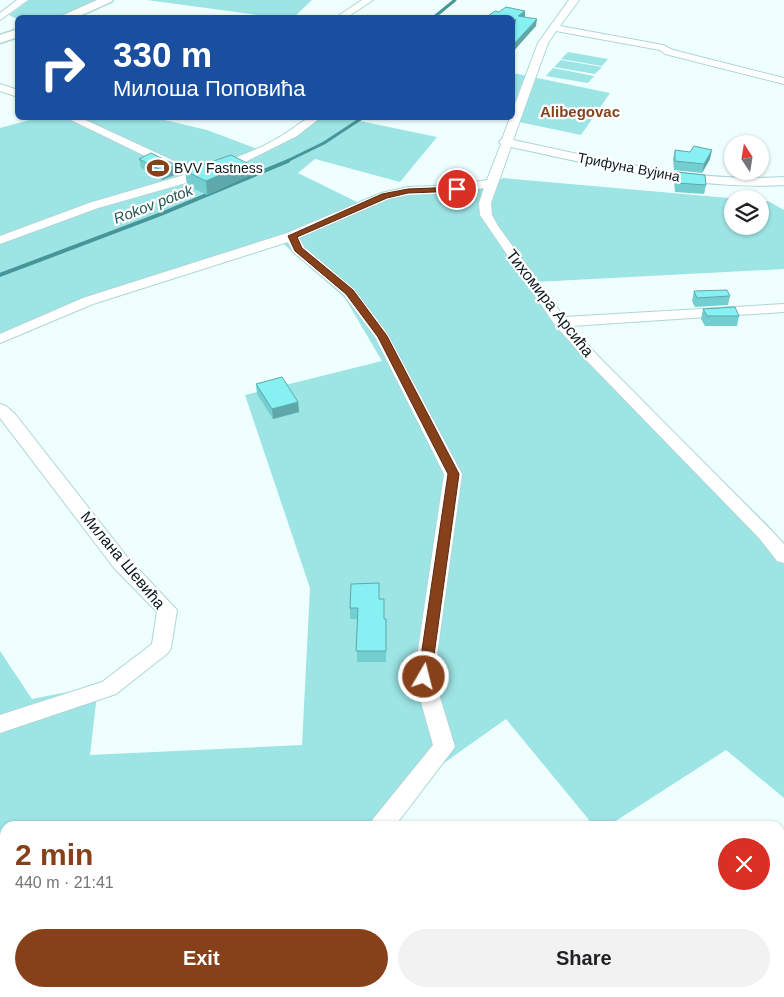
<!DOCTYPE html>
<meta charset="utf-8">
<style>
:root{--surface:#fff;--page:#f2f2f2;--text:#202124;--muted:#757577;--accent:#87411a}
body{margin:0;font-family:Arial,sans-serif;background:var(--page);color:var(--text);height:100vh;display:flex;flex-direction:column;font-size:19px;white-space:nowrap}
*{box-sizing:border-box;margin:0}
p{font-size:16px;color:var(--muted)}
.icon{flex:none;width:28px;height:28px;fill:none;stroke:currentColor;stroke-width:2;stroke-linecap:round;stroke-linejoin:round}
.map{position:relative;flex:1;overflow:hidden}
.sheet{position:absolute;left:0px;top:821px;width:785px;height:176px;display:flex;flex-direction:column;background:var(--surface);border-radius:15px 15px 0 0;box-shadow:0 1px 4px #0004}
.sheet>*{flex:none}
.top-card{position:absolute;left:15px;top:15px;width:500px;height:105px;border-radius:8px;box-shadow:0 1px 4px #0004;background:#1a4fa0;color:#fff;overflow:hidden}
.needle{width:32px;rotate:348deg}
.tools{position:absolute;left:724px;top:135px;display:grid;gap:10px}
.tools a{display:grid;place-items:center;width:45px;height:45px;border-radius:50%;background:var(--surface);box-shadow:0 1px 4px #0004;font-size:25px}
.pin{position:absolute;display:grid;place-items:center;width:42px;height:42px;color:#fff;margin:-21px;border:2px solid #fff;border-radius:50%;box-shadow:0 1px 5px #0007}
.me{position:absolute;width:55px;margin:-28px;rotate:8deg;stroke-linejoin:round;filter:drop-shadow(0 0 4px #0008)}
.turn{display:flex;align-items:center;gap:18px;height:105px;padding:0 15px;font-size:22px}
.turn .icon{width:65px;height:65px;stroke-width:2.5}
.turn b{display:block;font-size:35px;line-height:42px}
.round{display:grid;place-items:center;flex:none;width:52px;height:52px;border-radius:26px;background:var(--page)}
.overview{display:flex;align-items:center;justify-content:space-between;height:85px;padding:0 15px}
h1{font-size:30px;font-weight:600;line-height:38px;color:var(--accent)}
.primary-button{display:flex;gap:10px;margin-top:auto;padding:10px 15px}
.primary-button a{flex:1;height:58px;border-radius:30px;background:var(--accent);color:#fff;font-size:20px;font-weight:600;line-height:58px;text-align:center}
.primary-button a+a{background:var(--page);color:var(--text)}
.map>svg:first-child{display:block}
.green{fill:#9de4e5}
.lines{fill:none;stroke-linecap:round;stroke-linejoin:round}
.stream-far1{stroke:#469698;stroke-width:3}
.stream{stroke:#469698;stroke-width:4}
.minor-casing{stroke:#aed6d7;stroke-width:2}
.major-casing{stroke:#aed6d7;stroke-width:3}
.minor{fill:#fff;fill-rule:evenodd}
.major{fill:#fff;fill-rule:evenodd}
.wall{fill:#73ced0}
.shaded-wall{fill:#5ea8a9}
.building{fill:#86f0f2;stroke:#5ea8a9}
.route{fill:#87411a;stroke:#582a11}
.labels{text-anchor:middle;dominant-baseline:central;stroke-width:4.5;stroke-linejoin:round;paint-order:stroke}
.far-street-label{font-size:14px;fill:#0d1c1d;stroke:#fff}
.far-poi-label{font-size:14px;fill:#0d1c1d;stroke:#fff;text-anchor:start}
.far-neighbourhood-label{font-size:15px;font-weight:bold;fill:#844421;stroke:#fff}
.far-water-label{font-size:15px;font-style:italic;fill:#255556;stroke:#fff}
.street-label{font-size:16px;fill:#0d1c1d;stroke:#fff}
</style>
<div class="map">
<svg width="784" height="997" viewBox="0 0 784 997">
<rect width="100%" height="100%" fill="#efffff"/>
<!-- green -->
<g class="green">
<polygon points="29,0 102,0 59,17 17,19 9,15"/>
<polygon points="147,0 312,0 294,17 272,17"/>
<polygon points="568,52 608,59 602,66 561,59"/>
<polygon points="561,60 602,67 595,74 554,67"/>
<polygon points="553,68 594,76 588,83 546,76"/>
<polygon points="513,73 610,93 581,135 499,118 512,118"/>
<polygon points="37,118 156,118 207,130 260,150 307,118 363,118 360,121 437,137 400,182 315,159 298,173 361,204 400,190 487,186 503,178 740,199 732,199 732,226 760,226 760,201 768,201 784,210 784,269 535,282 596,356 769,526 784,546 784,798 726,750 608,826 594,826 506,719 406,790 391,826 5,826 5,992 341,993 341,997 0,997 0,651 32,699 98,686 90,755 302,745 310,588 245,395 382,361 345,298 279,240 90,298 0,336 0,128"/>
</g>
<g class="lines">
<!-- stream-far1 -->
<g class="stream-far1">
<polyline points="433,18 455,0"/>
<polyline points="285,162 324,143 362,118"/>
</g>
<!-- stream -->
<polyline class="stream" points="0,275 161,214 288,161"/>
<!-- minor casing -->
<g class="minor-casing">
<g id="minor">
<polygon points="17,0 28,0 0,20 0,13"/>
<polygon points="362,0 373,0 346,18 335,18"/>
<path d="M569 0H579L560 26 663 45 673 50 784 78V84L665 54 660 50 556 31 548 43 513 140C603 159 692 183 784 177V185C691 190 601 166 511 147L491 203 492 215 498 226 564 317 784 304V312L571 326 597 355 771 530 784 544V563L777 561 759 538 587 361 555 325 480 215 479 203 484 188 457 193 408 195 389 199 299 238 304 247 354 289 387 333 462 474 434 677 455 747 395 826H370L373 819 433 745 414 677 444 474 375 337 344 295 293 252 288 242 93 304 0 343V334L83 298 287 233 381 193 408 187 457 185 487 180 501 144 499 142 502 139 510 118H512V112L538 43Z"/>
<polygon points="0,84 18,90 18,97 0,91"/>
<path d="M67 118H81L196 171C228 161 261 150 289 131 300 124 306 116 320 118L297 136 247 161 200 179 98 208 0 244V236L89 203 184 175Z"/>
<polygon points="0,404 6,406 15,414 128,558 177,610 171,648 168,653 116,694 0,733 0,715 102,682 152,644 157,612 114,568 0,418"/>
<rect x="314" y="992" width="26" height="5"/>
</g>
</g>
<!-- major casing -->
<g class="major-casing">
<g id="major">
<polygon points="97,0 113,0 111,2 75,18 57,18"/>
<polygon points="18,29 18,37 0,43 0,35"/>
</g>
</g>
<!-- minor -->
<use href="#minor" class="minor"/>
<!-- major -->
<use href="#major" class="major"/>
</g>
<!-- wall -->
<g class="wall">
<polygon points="675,150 710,159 702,173 674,170 673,159"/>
<polygon points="139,159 176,165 177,174 162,180 141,168"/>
<polygon points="247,163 248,176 207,195 187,185 185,171"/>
<polygon points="676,172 706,185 704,194 675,192 674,181"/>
<polygon points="694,291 730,296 728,305 695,307 692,301"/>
<polygon points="703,309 739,316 737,326 705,326 701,319"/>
<polygon points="256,384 298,402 299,412 273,419 257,394"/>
<polygon points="379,599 384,619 386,619 386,662 357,662 357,619 350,619 350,608"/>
</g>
<!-- shaded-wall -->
<g class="shaded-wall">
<polygon points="525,11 525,18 518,16"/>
<polygon points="516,19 515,26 512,28 512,21"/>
<polygon points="537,19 536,26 512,53 512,46"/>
<polygon points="712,150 710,159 702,173 704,164"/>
<polygon points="247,163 248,176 207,195 206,181"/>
<polygon points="176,165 177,174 162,180 161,170"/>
<polygon points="298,402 299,412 273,419 272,409"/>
</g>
<!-- building -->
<g class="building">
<polygon points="506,7 525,11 518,16 537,19 512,46 512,33 516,19 512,21 512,18 485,18 495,11 499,12"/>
<polygon points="694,146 712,150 704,164 675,161 675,150 690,152"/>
<polygon points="151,153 176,165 161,170 139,159"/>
<polygon points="231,155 247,163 206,181 185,171"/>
<polygon points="676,172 705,175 706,185 677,183"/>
<polygon points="727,290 730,296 697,298 694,291"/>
<polygon points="735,307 739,316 707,316 703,309"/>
<polygon points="282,377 298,402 272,409 256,384"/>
<polygon points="379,583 379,599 384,599 384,619 386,619 386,651 356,651 358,608 350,608 351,584"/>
</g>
<!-- route -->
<polygon class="route" points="457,187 461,189 460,191 408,193 387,198 297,237 302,248 353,290 387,336 459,474 431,677 429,680 424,682 420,680 418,677 448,474 378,337 346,294 295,251 288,236 382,194 408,189"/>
<!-- icons -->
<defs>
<g id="stadium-bare" transform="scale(1.725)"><path d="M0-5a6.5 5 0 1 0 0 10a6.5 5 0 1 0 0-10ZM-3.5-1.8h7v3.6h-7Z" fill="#87411a" stroke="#fff" stroke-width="2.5" paint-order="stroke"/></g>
</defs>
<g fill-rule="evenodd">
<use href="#stadium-bare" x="158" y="168"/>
</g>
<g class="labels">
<!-- far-street labels -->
<g class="far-street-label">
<text transform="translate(629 167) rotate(11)">Трифуна Вујина</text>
</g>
<!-- far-poi labels -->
<g class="far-poi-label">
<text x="174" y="168">BVV Fastness</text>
</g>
<!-- far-neighbourhood labels -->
<g class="far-neighbourhood-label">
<text x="580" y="111">Alibegovac</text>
</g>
<!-- far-water labels -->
<g class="far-water-label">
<text transform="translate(153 204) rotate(-21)">Rokov potok</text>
</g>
<!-- street labels -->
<g class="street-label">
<text transform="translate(550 303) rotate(52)">Тихомира Арсића</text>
<text transform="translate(123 560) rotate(50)">Милана Шевића</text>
</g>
</g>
</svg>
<div class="tools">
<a><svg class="needle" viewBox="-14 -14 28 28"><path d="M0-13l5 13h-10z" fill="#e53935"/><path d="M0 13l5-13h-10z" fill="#757577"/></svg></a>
<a><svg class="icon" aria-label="layers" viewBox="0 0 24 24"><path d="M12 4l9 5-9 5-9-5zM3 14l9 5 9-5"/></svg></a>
</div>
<div class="pin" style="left:457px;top:189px;background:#d93025"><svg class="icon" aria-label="arrive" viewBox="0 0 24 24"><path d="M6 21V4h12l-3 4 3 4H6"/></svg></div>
<svg class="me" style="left:424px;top:677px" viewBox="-20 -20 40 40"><circle r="17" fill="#87411a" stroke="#fff" stroke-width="3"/><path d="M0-11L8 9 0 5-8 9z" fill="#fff"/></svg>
<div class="top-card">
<div class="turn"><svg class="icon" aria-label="right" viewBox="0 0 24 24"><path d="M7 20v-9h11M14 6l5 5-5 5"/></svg><div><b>330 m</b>Милоша Поповића</div></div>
</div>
<section class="sheet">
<div class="overview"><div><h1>2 min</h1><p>440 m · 21:41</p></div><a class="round" style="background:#d93025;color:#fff"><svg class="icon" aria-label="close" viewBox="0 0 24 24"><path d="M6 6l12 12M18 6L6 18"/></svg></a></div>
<div class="primary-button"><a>Exit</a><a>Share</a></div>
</section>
</div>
